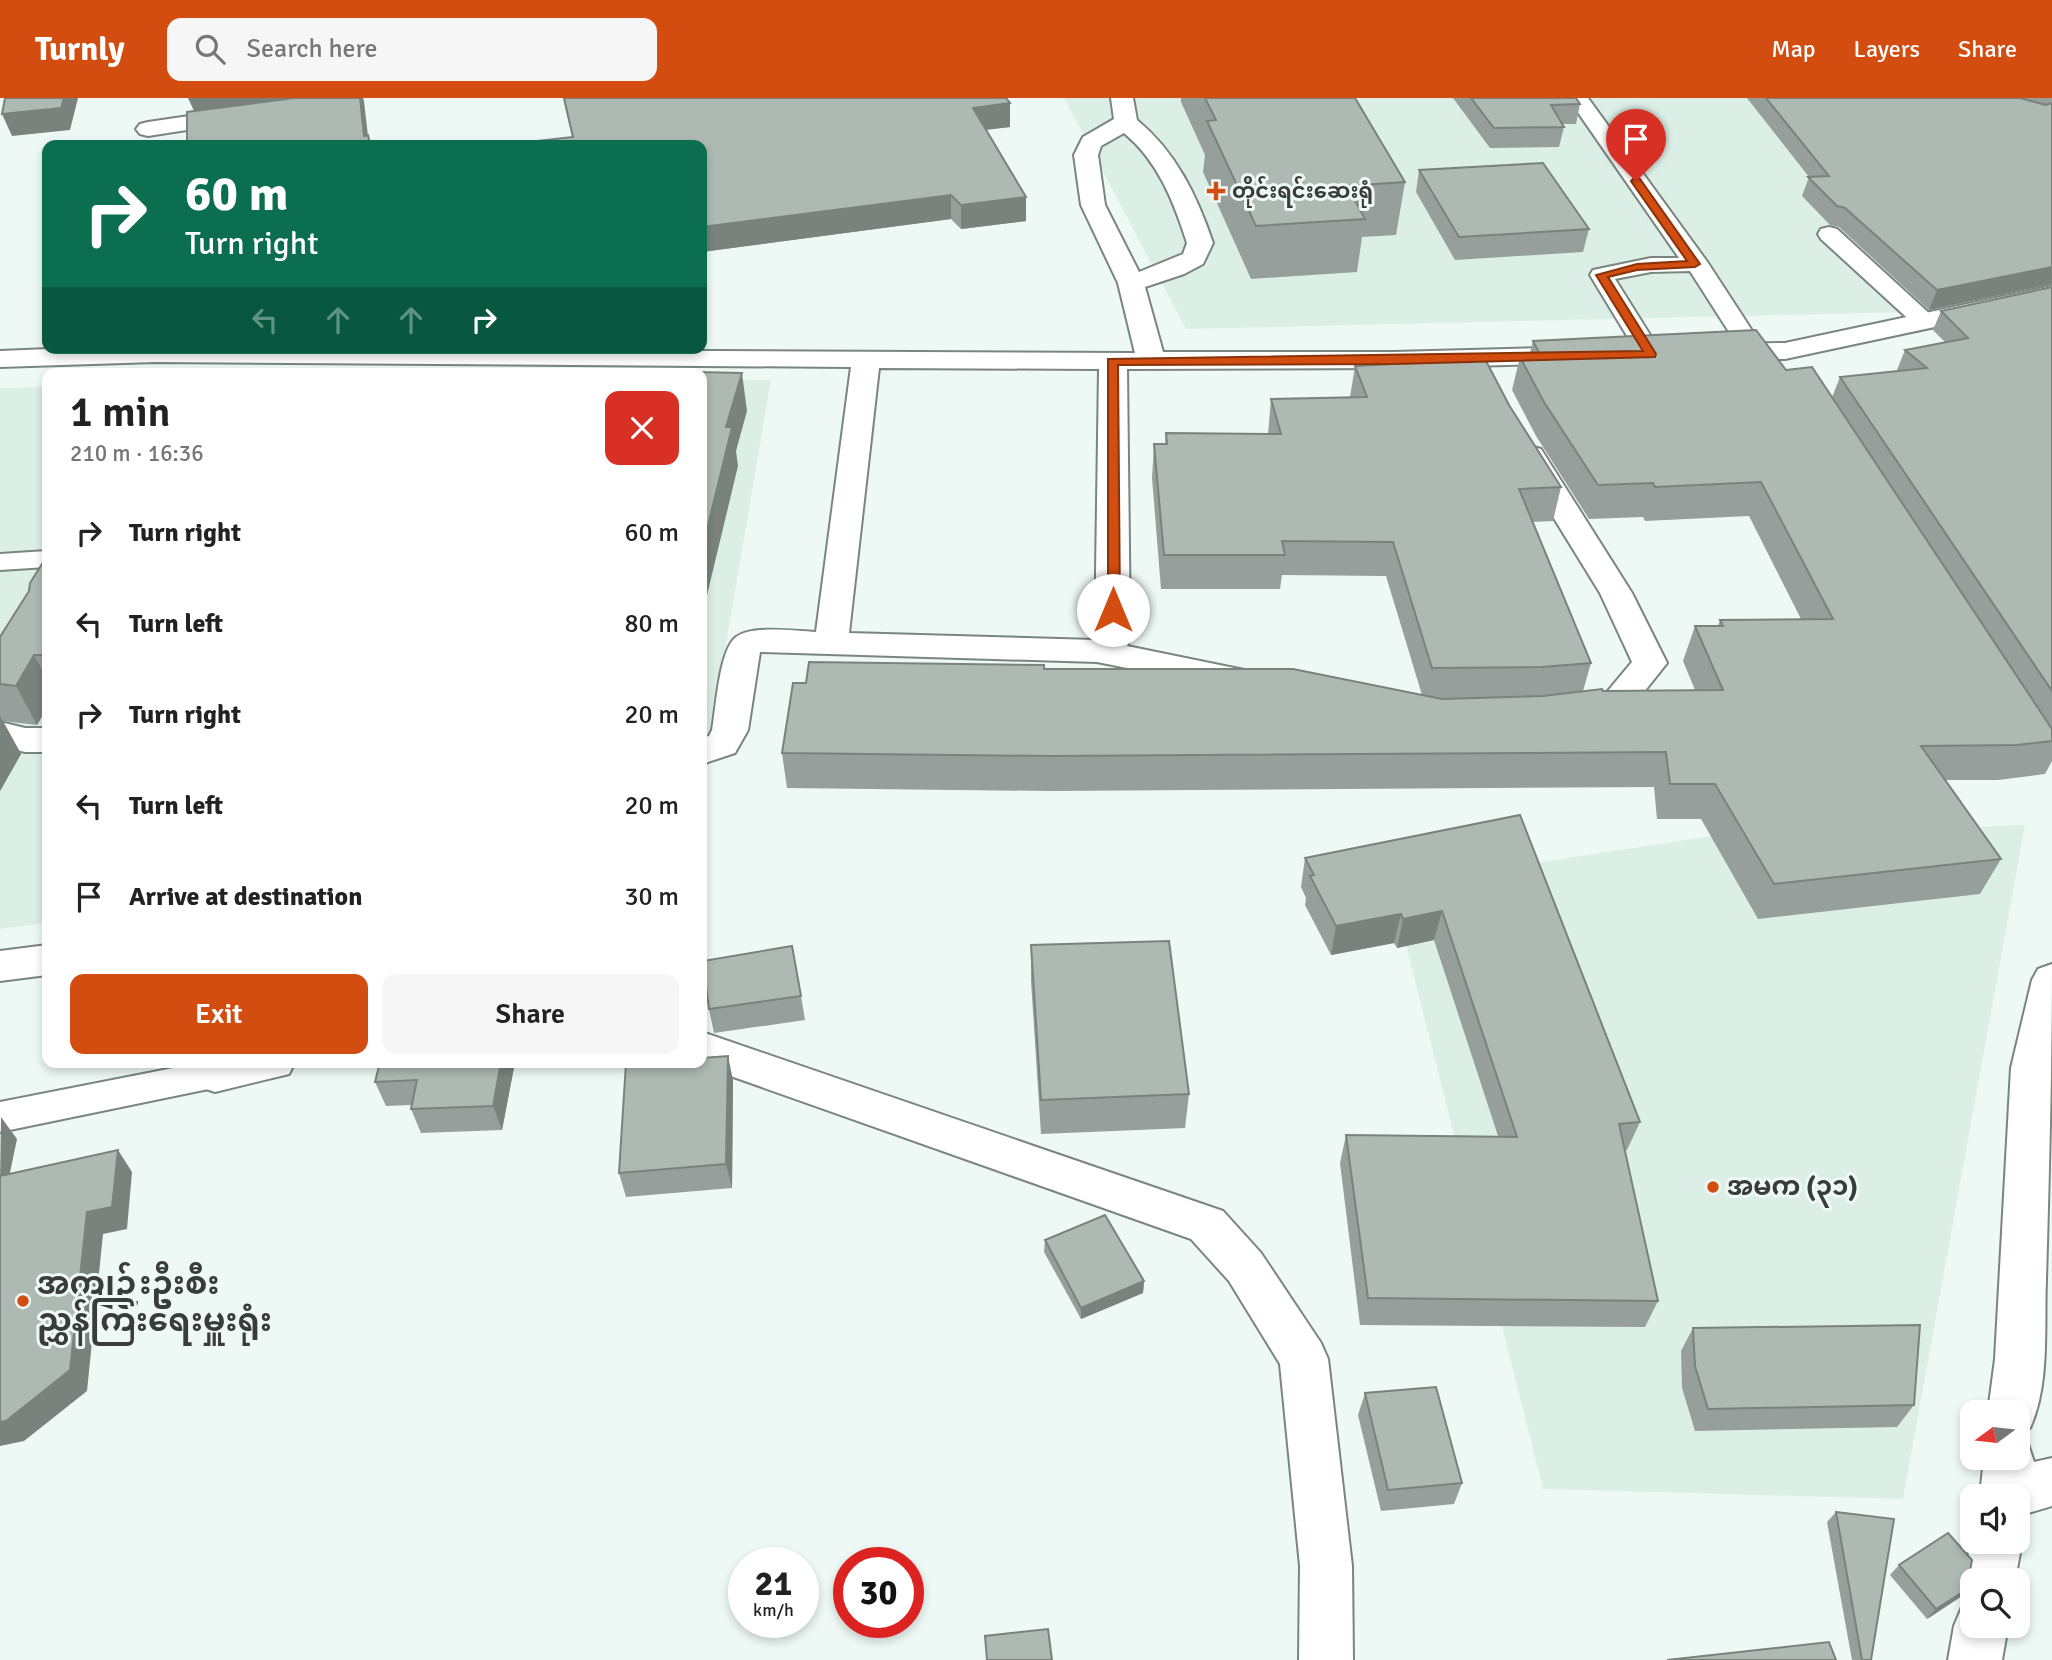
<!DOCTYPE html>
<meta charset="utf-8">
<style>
:root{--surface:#fff;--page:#f6f6f6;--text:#222;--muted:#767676;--accent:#d24d0f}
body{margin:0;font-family:Signika,"Noto Sans Myanmar",sans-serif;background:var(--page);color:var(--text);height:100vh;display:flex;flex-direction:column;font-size:26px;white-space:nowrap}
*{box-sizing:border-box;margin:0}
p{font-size:23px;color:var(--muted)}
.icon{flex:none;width:38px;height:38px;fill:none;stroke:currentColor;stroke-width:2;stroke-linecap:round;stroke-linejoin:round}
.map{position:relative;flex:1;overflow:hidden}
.side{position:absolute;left:42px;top:270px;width:665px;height:700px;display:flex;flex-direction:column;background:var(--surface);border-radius:14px;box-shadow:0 4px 10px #0003}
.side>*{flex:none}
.banner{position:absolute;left:42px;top:42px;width:665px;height:214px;border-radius:14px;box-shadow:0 4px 10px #0003;background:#0b6e4f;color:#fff;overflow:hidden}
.needle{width:46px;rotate:255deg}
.controls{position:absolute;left:1960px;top:1302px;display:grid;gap:14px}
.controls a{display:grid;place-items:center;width:70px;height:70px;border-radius:14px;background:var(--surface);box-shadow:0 4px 10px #0003;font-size:35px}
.speed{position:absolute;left:728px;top:1449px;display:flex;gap:14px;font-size:35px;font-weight:700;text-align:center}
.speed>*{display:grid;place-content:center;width:91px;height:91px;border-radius:50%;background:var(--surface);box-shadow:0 4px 10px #0003;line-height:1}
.speed small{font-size:18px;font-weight:400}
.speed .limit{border:10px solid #d22;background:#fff;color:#111}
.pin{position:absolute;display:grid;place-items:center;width:60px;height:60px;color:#fff;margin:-72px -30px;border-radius:50% 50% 50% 0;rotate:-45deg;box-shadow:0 0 7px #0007}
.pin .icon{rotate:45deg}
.me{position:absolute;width:77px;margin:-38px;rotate:0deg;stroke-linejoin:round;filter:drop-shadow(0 0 5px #0008)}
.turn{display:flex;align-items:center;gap:24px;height:147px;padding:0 28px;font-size:32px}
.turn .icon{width:91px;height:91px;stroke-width:2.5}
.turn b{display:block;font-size:49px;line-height:60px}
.lanes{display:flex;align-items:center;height:66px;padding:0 28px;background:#0003;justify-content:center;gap:35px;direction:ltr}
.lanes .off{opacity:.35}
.round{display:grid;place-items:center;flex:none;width:74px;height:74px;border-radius:14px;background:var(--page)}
.summary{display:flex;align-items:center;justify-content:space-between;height:119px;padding:0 28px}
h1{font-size:42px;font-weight:600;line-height:52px}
.primary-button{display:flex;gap:14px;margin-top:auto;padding:14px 28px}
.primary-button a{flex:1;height:80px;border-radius:14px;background:var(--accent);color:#fff;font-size:28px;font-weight:600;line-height:80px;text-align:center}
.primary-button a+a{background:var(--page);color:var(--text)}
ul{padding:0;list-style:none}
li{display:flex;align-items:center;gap:21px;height:91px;padding:0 28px}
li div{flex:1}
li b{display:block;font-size:26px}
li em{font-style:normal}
header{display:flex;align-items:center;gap:42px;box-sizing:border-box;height:98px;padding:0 35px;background:var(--accent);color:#fff}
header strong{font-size:33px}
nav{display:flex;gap:38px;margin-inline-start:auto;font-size:24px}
.search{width:490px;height:63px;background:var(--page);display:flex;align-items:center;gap:18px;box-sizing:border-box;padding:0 24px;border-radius:14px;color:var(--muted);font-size:26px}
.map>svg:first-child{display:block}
.built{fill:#dcefe7}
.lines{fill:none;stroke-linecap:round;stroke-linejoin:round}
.lane-casing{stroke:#7a8580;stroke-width:4}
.street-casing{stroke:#7a8580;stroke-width:4}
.lane{fill:#fff;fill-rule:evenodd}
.street{fill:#fff;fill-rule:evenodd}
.wall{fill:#969f9b}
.shaded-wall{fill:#7a827e}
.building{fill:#aeb9b4;stroke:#7a827e;stroke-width:2}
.route{fill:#d24d0f;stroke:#88320a;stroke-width:2}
.poi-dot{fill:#d24d0f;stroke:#eef9f5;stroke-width:2.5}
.labels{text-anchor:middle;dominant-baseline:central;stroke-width:6;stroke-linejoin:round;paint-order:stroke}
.far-poi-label{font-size:21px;font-weight:bold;fill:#383c3a;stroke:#eef9f5;text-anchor:start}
.poi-label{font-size:26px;font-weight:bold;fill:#383c3a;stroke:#eef9f5;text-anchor:start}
.near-poi-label{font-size:32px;font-weight:bold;fill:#383c3a;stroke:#eef9f5;text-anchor:start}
</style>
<header>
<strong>Turnly</strong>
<div class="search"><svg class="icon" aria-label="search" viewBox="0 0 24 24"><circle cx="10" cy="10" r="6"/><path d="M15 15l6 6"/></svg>Search here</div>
<nav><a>Map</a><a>Layers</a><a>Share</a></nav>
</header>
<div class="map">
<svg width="2052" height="1562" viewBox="0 0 2052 1562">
<rect width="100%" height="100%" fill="#eef9f5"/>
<!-- built -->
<g class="built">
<polygon points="1064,0 2052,0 2052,193 1912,214 1186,231"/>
<polygon points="771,282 702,687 702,283"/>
<polygon points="47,289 47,825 0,831 0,290"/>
<polygon points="2025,727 1903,1401 1543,1391 1391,787 1705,739"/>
</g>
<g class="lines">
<!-- lane casing -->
<g class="lane-casing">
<g id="lane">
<polygon points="1568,0 1588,0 1708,165 1766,254 1763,259 1754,261 1745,259 1690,173 1651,174 1615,181 1662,256 1659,261 1650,263 1641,261 1590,177 1593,172 1651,160 1679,160"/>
<polygon points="1829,129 1837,131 1932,218 1936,223 1932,228 1916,228 1821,141 1818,136 1821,131"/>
<polygon points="47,453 47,469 0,472 0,456"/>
<polygon points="204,964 228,967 233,977 228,987 0,1034 0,1004"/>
</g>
</g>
<!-- street casing -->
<g class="street-casing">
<g id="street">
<path d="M1111 0H1133L1137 22C1176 54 1197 98 1213 145L1203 166 1184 176 1145 189 1163 254H1394L1583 249 1593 251 1597 257 1593 263 1583 265 1394 270 1127 271 1130 539 1127 548 1249 573 1254 581 1249 589 1237 592 1097 564 760 554 748 632 735 655 702 666V640L709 638 712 632C716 611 719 552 736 539 752 527 796 533 816 534L851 269 155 264 0 269V253L73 250 1135 255 1118 185 1081 107 1074 57 1083 39 1114 21ZM1124 35C1158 63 1174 104 1187 145L1183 156 1139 174 1105 107 1098 57 1101 48ZM879 270 1099 271 1095 542 849 535Z"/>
<polygon points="237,11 245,13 249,18 245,23 148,38 140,36 136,31 140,26 148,24"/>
<polygon points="2052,188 2052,204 1785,261 1720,262 1710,260 1706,254 1710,248 1720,246 1785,245"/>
<polygon points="1530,348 1541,351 1632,495 1667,565 1624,619 1583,625 1571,621 1565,613 1571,605 1602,600 1632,564 1600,495 1515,357 1519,351"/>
<polygon points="0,624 25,630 47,630 47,654 25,654 0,648"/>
<polygon points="47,847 47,877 0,883 0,853"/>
<path d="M2052 866C2052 972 2049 1077 2046 1182 2044 1229 2050 1287 2030 1330L2018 1335V1314H1988L1995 1261 2011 970 2032 882 2038 871Z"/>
<polygon points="702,934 1223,1113 1261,1155 1321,1245 1328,1261 1352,1468 1353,1562 1299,1562 1300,1468 1280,1266 1229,1183 1191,1141 691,964 702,964"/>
<polygon points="202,964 295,964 289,976 215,994 200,989 194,977"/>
<polygon points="2018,1340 2027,1343 2034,1364 2052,1360 2052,1408 2018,1418 2018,1398 1980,1398 1984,1360 2018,1360"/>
<polygon points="2018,1434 2022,1444 2015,1482 1972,1482 1970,1501 1963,1482 1972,1439 1972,1444 2018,1444"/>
<polygon points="1972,1505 1972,1528 2008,1528 2002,1562 1948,1562 1954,1528 1962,1509"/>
</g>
</g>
<!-- lane -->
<use href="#lane" class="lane"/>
<!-- street -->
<use href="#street" class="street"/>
</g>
<!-- wall -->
<g class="wall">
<polygon points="563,0 1006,0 1010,5 1010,29 986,32 1026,123 961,131 951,121 702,154 702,47 572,39"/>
<polygon points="1181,0 1355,0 1405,84 1396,137 1362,139 1357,174 1251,181 1203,74 1205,57 1181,4"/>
<polygon points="1453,0 1576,0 1580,6 1576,26 1562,26 1564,29 1559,49 1490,50"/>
<polygon points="1747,0 2052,0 2052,186 1929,212 1839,129 1830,127 1802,98 1809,79"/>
<polygon points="1419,72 1589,131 1583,154 1455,162 1416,94"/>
<polygon points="2052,189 2052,630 1832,299 1840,279 1899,273 1897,272 1905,252 1945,244 1933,232 1941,213"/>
<polygon points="1756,232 2052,631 2052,663 2045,676 1998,682 1946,682 2001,761 1980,796 1758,821 1701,721 1657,721 1654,689 1050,693 787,690 782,655 806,585 1044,571 1422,597 1386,478 1282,477 1280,491 1161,491 1152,380 1154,346 1165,346 1166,335 1268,336 1271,301 1350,299 1355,268 1509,307 1561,389 1553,423 1532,424 1591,565 1583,593 1695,592 1683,563 1695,528 1718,528 1720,522 1801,521 1749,418 1645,423 1643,419 1589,421 1536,338 1512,292 1520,259 1529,259 1533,243"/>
<polygon points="47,458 47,610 37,627 3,623 21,656 0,693 0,539 29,493"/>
<polygon points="1520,717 1640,1024 1627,1052 1625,1052 1658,1203 1645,1229 1360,1227 1340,1065 1346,1037 1498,1038 1434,842 1397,850 1394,845 1331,857 1305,807 1306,800 1301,789 1305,760"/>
<polygon points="1031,847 1189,996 1185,1030 1041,1036 1031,883"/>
<polygon points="801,898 805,922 714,935 709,911"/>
<polygon points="515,964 502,1032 421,1035 411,1011 412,1007 386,1008 375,984"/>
<polygon points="733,982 732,1090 626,1099 619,1075"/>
<polygon points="1045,1142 1144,1183 1143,1195 1081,1221 1044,1154"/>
<polygon points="1693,1230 1914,1307 1897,1329 1695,1333 1682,1290 1681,1253"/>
<polygon points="1365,1295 1462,1385 1454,1406 1381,1413 1358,1317"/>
<polygon points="1836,1414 1871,1562 1852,1562 1827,1424"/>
<polygon points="1899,1467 1970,1473 1972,1489 1965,1496 1927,1521 1890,1477"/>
</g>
<!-- shaded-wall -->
<g class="shaded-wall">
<polygon points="64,0 78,0 70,32 12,38 2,16"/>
<polygon points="188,0 311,0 195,15"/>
<polygon points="360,0 363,0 364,3 369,47 364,38"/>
<polygon points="1010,5 1010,29 973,33 973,10"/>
<polygon points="951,97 951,121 702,154 702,129"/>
<polygon points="1026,99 1026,123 961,131 961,107"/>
<polygon points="2052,169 2052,186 1929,212 1937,192"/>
<polygon points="742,275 747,313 736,353 738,368 702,518 702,452 726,329"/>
<polygon points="34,557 47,581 47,610 37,627 16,588"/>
<polygon points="0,618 21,656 0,693"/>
<polygon points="1442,813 1434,842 1397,850 1403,821"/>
<polygon points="1401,816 1394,845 1331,857 1336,828"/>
<polygon points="728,958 733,982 732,1090 726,1066"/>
<polygon points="501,964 515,964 502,1032 493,1008"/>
<polygon points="1,1019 17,1041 8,1084 0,1085"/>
<polygon points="118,1052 132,1074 127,1131 103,1136 87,1293 24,1343 0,1348 0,1324 87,1114"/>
<polygon points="1144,1183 1143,1195 1081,1221 1081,1210"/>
<polygon points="1972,1488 1965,1496 1927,1521 1936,1511"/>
</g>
<!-- building -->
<g class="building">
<polygon points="5,0 64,0 61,10 2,16"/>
<polygon points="294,0 360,0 364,38 368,37 370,47 187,47 187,14"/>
<polygon points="564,0 1006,0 1010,5 973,10 1026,99 961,107 951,97 702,129 702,47 501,47 573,39"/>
<polygon points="1205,0 1355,0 1405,84 1347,88 1365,121 1256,128 1207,23 1216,22"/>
<polygon points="1471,0 1576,0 1580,6 1551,7 1564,29 1494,30"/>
<polygon points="1766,0 2020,0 2046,7 2052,5 2052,169 1937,192 1845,110 1837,108 1808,79 1829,78"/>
<polygon points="1543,65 1589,131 1459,139 1419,72"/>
<polygon points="2052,189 2052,593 1840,279 1927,270 1905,252 1968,240 1941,213"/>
<polygon points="1756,232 1786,272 1812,269 2052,631 2052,643 2017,647 1921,648 2001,761 1774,786 1715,686 1670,686 1666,654 1051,658 782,655 793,585 806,585 809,564 1044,567 1044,571 1293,571 1442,601 1543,598 1602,591 1603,593 1723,592 1695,528 1723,528 1720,522 1833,521 1761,384 1655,389 1653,385 1598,387 1544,304 1520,259 1541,258 1533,243"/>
<polygon points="1485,261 1509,307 1561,389 1519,391 1591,565 1542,569 1432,570 1393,444 1282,443 1285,457 1164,457 1154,346 1167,346 1166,335 1281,336 1271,301 1367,299 1355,268"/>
<polygon points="648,273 742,275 726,329 732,329 702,452 702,275 647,275"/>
<polygon points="47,458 47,557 34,557 16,588 0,586 0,539 29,493 30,485"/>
<polygon points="1520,717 1640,1024 1619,1026 1658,1203 1368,1200 1346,1037 1517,1039 1442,813 1403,821 1401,816 1336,828 1310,778 1314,777 1305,760"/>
<polygon points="1169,843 1189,996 1041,1002 1031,847"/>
<polygon points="792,848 801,898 709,911 703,863"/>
<polygon points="728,958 726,1066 619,1075 626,965 702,964 702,960"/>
<polygon points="380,964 501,964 493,1008 411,1011 417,982 375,984"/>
<polygon points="118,1052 112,1109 87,1114 70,1272 6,1323 0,1324 0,1078"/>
<polygon points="1105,1117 1144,1183 1081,1210 1045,1142"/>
<polygon points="1920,1227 1914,1307 1708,1311 1695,1268 1693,1230"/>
<polygon points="1436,1289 1462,1385 1388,1392 1365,1295"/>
<polygon points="1836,1414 1894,1421 1871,1562 1862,1562"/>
<polygon points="1948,1435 1972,1462 1970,1473 1974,1482 1972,1482 1972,1488 1936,1511 1899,1467"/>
<polygon points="1048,1531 1052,1562 987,1562 985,1538"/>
<polygon points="1829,1544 1836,1562 1667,1562"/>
</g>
<!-- route -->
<polygon class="route" points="1633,81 1640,81 1700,166 1695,169 1637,172 1608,179 1656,256 1655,259 1394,266 1118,267 1120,512 1113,516 1108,515 1108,261 1643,253 1596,177 1637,166 1687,163 1631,83"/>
<!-- markers -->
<g class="poi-dot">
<path d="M1212.5 82.5h7v7h7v7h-7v7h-7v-7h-7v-7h7z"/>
<circle cx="1713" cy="1089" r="7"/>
<circle cx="23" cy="1203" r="7"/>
</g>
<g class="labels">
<!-- far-poi labels -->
<g class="far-poi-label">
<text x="1232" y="93">တိုင်းရင်းဆေးရုံ</text>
</g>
<!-- poi labels -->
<g class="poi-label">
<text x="1727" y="1089">အမက (၃၁)</text>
</g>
<!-- near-poi labels -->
<g class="near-poi-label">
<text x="37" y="1185">အကျဉ်းဦးစီး<tspan x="37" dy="37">ညွှန်ကြးရေးမှူးရုံး</tspan></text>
</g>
</g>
</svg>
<div class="controls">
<a><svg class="needle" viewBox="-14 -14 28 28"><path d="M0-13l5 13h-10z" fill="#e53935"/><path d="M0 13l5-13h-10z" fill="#767676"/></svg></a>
<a><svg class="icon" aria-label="sound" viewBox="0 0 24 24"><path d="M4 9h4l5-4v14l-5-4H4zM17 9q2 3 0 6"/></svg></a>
<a><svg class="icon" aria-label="search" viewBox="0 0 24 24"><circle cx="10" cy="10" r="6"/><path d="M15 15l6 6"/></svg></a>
</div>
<div class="speed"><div>21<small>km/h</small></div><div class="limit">30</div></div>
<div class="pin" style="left:1636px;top:83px;background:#d93025"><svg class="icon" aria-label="arrive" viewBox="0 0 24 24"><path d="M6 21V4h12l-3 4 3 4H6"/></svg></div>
<svg class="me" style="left:1113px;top:512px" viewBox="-20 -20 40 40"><circle r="19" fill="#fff"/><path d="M0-13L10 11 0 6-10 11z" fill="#d24d0f"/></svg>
<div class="banner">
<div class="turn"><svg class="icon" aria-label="right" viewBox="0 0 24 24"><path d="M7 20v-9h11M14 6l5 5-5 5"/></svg><div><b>60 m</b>Turn right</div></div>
<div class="lanes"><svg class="icon off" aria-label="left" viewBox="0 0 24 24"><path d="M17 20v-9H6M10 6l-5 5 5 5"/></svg><svg class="icon off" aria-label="ahead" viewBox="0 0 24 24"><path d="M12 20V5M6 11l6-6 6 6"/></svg><svg class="icon off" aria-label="ahead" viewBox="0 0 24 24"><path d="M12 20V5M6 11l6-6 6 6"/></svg><svg class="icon" aria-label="right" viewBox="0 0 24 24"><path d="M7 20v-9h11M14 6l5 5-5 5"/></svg></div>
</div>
<section class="side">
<div class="summary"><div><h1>1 min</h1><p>210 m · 16:36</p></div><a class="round" style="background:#d93025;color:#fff"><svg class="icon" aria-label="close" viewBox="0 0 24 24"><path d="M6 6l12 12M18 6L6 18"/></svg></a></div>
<ul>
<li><svg class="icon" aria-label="right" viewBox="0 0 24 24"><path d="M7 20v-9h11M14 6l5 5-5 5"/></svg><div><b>Turn right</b></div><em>60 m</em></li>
<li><svg class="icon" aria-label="left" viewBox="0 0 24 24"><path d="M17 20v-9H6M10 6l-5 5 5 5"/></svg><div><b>Turn left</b></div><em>80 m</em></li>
<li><svg class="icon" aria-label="right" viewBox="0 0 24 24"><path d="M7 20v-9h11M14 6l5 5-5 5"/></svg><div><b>Turn right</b></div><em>20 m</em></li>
<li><svg class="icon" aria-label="left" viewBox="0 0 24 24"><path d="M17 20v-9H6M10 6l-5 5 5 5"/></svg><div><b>Turn left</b></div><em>20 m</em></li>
<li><svg class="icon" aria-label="arrive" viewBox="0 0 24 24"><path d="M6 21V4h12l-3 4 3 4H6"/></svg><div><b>Arrive at destination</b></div><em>30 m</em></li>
</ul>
<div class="primary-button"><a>Exit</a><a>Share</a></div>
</section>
</div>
